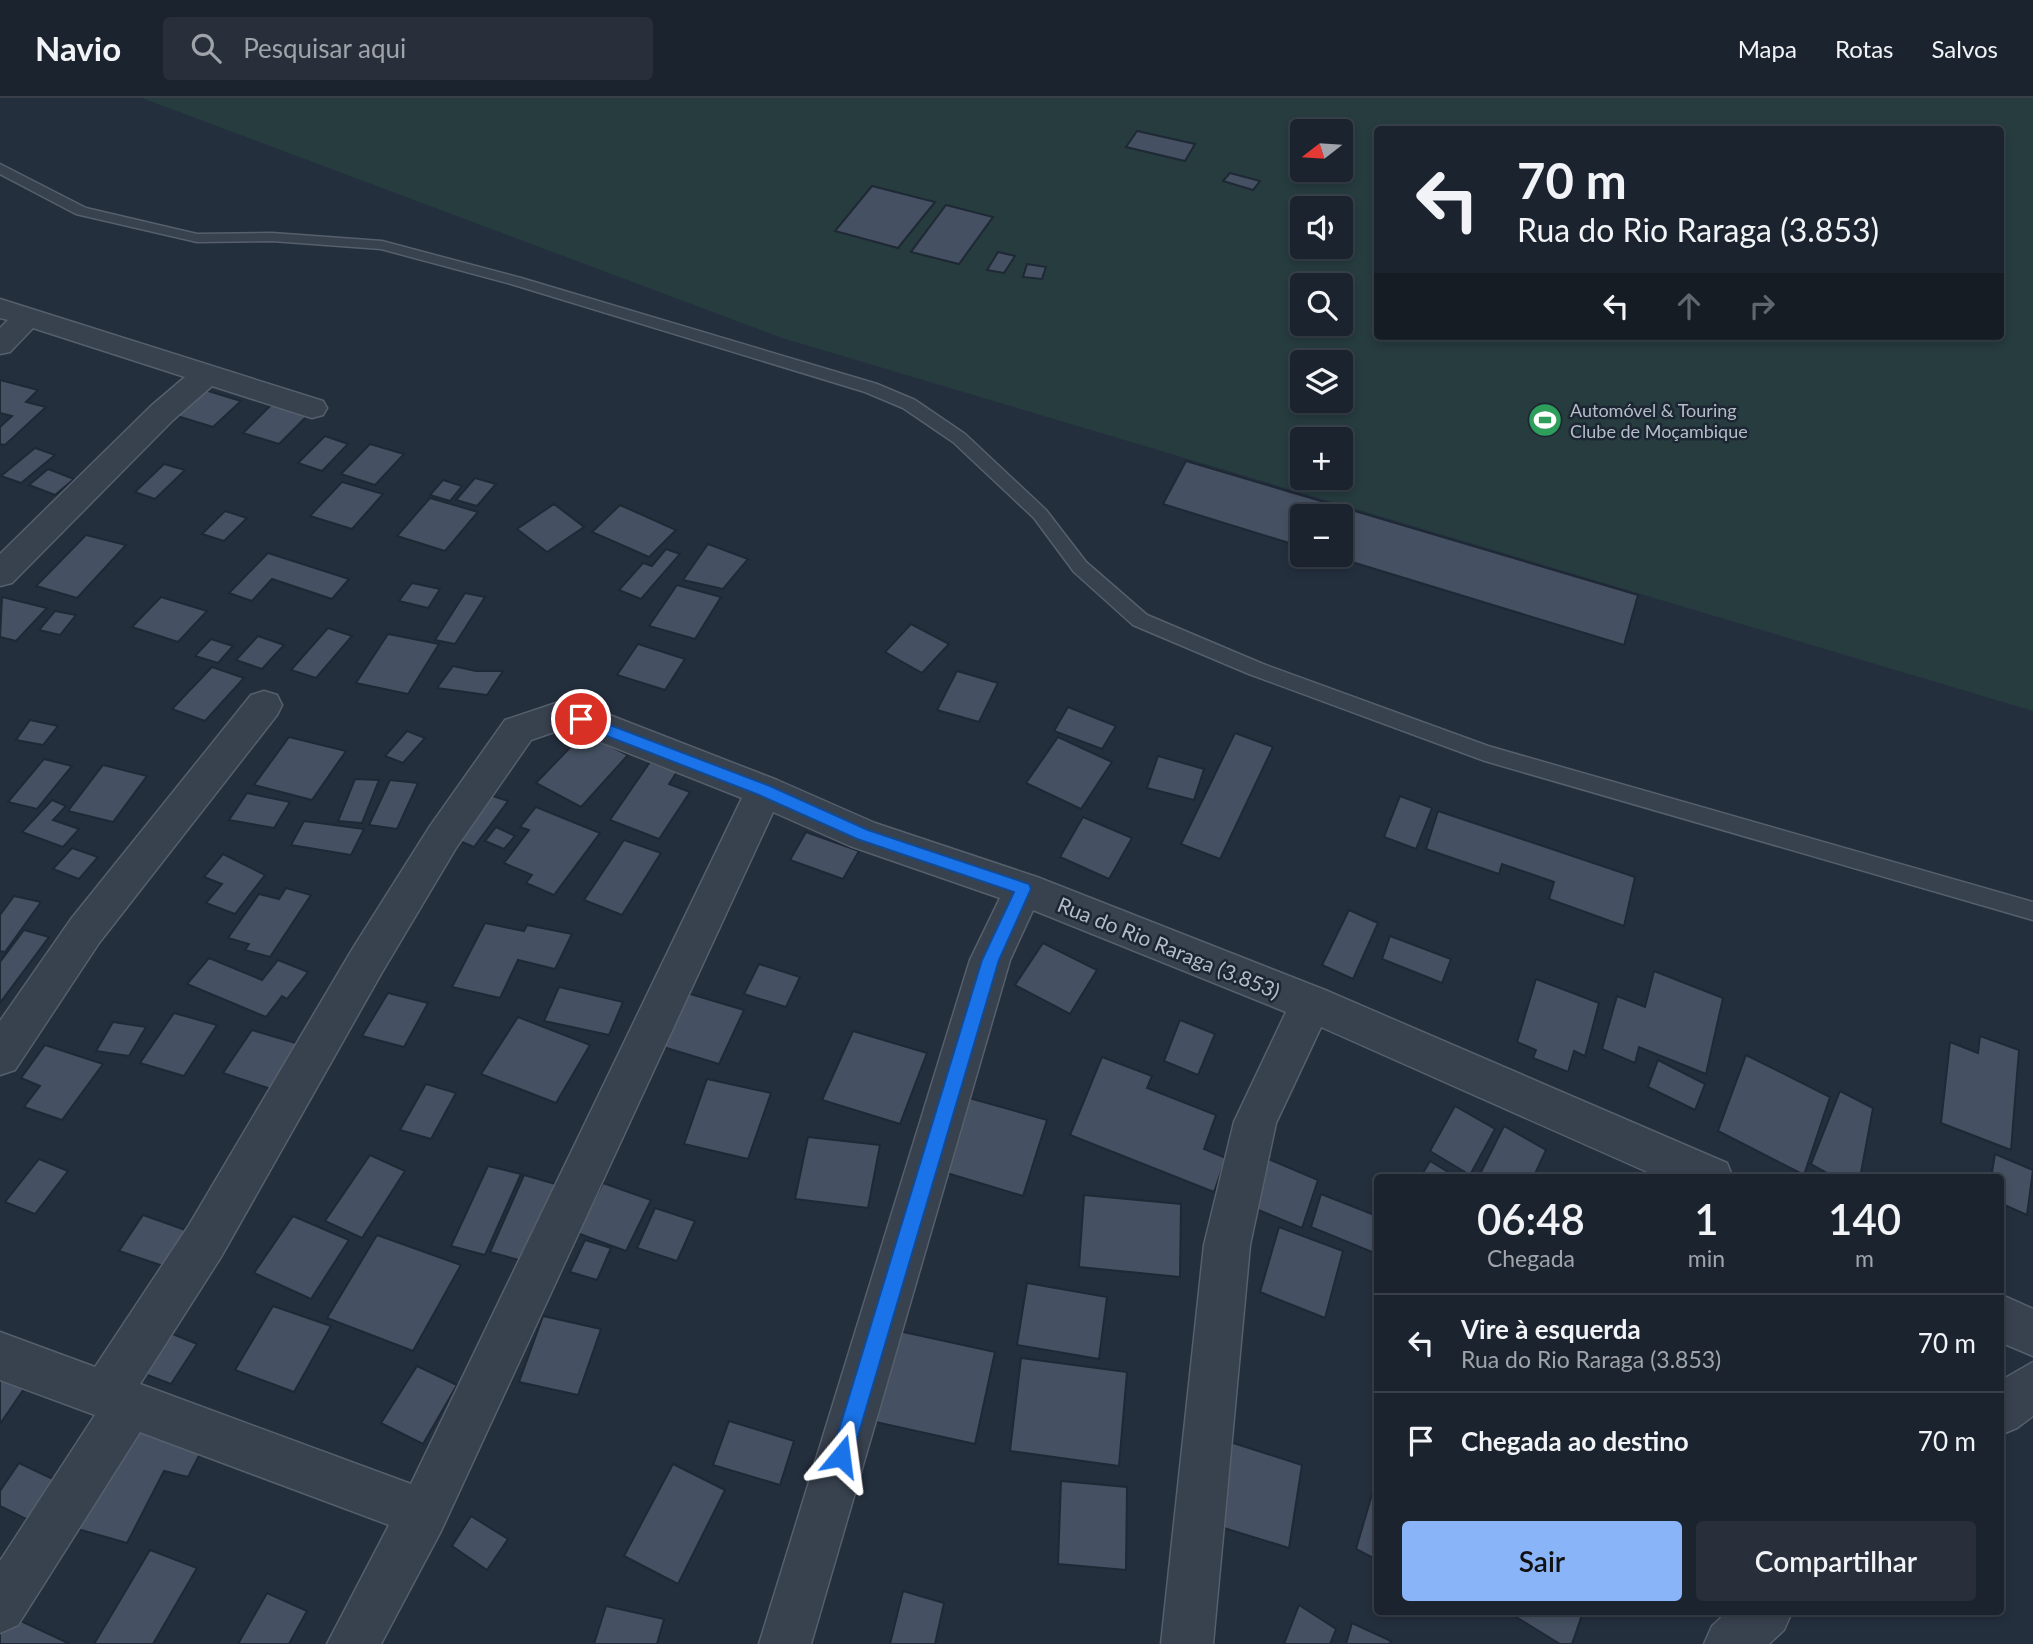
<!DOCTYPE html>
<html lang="pt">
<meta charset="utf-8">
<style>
:root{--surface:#1b232e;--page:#282f3a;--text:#f1f3f6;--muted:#a0a4aa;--line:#39404a;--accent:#8ab4f8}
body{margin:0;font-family:Lato,sans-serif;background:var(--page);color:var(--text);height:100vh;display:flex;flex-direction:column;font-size:26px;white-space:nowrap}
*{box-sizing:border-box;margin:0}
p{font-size:23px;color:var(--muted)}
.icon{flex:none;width:38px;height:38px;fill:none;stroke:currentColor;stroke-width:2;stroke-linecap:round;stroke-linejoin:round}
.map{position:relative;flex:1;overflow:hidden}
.drawer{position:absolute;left:1374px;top:1076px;width:630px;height:441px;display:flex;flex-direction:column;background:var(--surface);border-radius:7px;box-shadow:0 4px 10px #0003,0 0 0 2px var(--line)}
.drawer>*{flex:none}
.hud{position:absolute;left:1374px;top:28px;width:630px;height:214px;border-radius:7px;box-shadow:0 4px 10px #0003,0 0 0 2px var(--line);background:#1b232e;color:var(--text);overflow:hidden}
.needle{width:46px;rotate:253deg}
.tools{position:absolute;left:1290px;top:21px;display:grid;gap:14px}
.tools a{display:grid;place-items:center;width:63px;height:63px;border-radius:7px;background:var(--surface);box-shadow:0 4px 10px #0003,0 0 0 2px var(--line);font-size:35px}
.pin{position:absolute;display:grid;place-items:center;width:60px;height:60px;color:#fff;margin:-30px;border:4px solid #fff;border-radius:50%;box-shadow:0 2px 7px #0007}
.me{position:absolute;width:77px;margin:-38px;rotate:16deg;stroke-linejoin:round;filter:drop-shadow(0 0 5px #0008)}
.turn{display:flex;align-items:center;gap:24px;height:147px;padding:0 28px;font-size:32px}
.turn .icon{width:91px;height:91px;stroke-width:2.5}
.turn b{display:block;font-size:49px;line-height:60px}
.lanes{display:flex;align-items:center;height:66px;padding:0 28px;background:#0003;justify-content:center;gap:35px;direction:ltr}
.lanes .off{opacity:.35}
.eta{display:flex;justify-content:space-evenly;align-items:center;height:119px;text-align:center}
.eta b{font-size:42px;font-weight:600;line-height:49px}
.primary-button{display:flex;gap:14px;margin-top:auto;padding:14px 28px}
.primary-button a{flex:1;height:80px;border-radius:7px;background:var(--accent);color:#111;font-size:28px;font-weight:600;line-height:80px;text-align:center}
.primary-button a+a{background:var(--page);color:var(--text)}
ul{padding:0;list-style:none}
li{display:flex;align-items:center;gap:21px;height:98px;padding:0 28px;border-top:2px solid var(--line)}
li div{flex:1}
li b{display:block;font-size:26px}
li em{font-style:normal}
header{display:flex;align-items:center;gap:42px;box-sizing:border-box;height:98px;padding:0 35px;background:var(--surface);border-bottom:2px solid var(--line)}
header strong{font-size:33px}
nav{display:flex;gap:38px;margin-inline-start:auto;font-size:24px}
.search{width:490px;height:63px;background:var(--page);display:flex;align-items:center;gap:18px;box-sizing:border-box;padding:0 24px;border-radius:7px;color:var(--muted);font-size:26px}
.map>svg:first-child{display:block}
.green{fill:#263c3f;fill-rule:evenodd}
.building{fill:#455162;stroke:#1f2835;stroke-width:2}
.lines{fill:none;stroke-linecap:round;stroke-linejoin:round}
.lane-casing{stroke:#565f6c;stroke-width:3}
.street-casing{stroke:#565f6c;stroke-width:3}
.lane{fill:#38414e;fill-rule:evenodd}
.street{fill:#38414e;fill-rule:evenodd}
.route{fill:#1a73e8;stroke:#114b97;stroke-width:2}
.labels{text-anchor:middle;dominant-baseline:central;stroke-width:5;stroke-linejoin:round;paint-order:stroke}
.far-poi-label{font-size:18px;fill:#b4bcc9;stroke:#1d2633;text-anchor:start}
.street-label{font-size:21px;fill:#b4bcc9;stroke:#1d2633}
</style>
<header>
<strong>Navio</strong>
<div class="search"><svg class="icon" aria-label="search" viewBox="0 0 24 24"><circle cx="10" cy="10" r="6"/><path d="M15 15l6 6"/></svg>Pesquisar aqui</div>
<nav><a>Mapa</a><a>Rotas</a><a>Salvos</a></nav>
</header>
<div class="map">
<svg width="2033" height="1546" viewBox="0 0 2033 1546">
<rect width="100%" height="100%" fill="#242f3e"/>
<!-- green -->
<path class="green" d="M142 0H2033V613L782 240ZM1377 32H2000V238H1377ZM1302 33H1340V72H1302ZM1302 110H1340V149H1302ZM1302 187H1340V226H1302ZM1302 264H1340V303H1302ZM1302 341H1340V380H1302Z"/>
<!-- building -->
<g class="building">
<polygon points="1137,33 1195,46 1185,63 1126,49"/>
<polygon points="1230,75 1260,83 1253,92 1223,83"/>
<polygon points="872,88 935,104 898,150 835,133"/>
<polygon points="946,107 993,119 959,166 911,154"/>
<polygon points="998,154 1015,158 1004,175 987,172"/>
<polygon points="1027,166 1046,169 1042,181 1023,179"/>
<polygon points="0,282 38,292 26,304 46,309 5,347 0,346 0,329 12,318 0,315"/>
<polygon points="205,292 241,303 213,329 177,318"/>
<polygon points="272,306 308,317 279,346 243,335"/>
<polygon points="325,338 348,346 322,373 298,365"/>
<polygon points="370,346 404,356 375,387 341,376"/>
<polygon points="35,350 55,357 21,385 1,378"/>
<polygon points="1186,363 1638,497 1624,547 1329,457 1340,457 1340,418 1302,418 1302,449 1163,406"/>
<polygon points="164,366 185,372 155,401 135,394"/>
<polygon points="48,371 74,381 55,397 29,387"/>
<polygon points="475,380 496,386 477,408 456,402"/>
<polygon points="443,382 462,388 450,403 430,397"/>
<polygon points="342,384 383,396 352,431 310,418"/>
<polygon points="430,400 478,414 445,453 397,438"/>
<polygon points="554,406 584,429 547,454 517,431"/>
<polygon points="620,407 676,432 649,459 592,434"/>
<polygon points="225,413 247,420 224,443 202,436"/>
<polygon points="86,437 126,447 77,500 36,488"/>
<polygon points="708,446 748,461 723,491 683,482"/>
<polygon points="666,451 680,456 641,501 619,492 643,465 652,468"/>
<polygon points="268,455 349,481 332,501 272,481 252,503 229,495"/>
<polygon points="412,485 440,491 428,510 399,503"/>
<polygon points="677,487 721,499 695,541 649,528"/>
<polygon points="465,495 485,499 455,546 435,542"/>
<polygon points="2,499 47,510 16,543 0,539"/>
<polygon points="161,499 207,513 178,544 132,529"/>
<polygon points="55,513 76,517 60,537 39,532"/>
<polygon points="911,526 949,546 922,575 885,554"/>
<polygon points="328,530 352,538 316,580 291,572"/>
<polygon points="388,536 439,546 408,596 356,585"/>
<polygon points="258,538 284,547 262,571 236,562"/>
<polygon points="211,541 233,548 218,565 195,558"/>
<polygon points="638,546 685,561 665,592 617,577"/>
<polygon points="453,568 476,573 503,573 487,597 437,590"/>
<polygon points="212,569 244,580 205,623 172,611"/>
<polygon points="957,573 998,585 979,624 937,612"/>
<polygon points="1068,609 1116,628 1102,651 1054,633"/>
<polygon points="30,622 58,628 43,647 16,642"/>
<polygon points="407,633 425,640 403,665 385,658"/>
<polygon points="584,635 628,657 581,709 536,685"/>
<polygon points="1235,635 1273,649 1220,761 1181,746"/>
<polygon points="289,639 346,653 312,702 254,687"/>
<polygon points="1058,639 1112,664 1081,711 1026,685"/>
<polygon points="1158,658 1204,671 1194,702 1147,690"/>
<polygon points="44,661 72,668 37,711 8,704"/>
<polygon points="650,664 677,674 669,686 690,694 659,741 610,722"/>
<polygon points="103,667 147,678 113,724 68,713"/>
<polygon points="355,681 379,682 362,725 338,723"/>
<polygon points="390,682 418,685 397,731 369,727"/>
<polygon points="247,695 290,704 274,730 229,722"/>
<polygon points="487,696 508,703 474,749 455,741"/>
<polygon points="1400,698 1432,710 1416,751 1384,739"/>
<polygon points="52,702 66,708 53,722 79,731 63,749 22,734"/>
<polygon points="536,709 600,735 554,797 526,785 532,777 504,765 529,732 520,729"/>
<polygon points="1438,713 1635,779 1624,828 1549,801 1554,784 1502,766 1499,776 1426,751"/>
<polygon points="1083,719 1132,740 1109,781 1060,759"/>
<polygon points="304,723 364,731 351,757 291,747"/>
<polygon points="496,729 515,738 504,751 485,743"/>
<polygon points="806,734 859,753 843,781 790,762"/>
<polygon points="624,742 661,755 622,817 584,802"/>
<polygon points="72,750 98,759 79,781 53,771"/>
<polygon points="223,756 265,777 235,816 206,805 222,786 204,779"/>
<polygon points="286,790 311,797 270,859 245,852 249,846 228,840 259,796 279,801"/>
<polygon points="14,798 41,804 5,854 0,853 0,817"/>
<polygon points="1349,812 1378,825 1353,881 1322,867"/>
<polygon points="485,825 524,833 527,827 572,836 555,871 518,862 500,900 452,889"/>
<polygon points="24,832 49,839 0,905 0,864"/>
<polygon points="1390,838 1451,861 1442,885 1382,861"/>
<polygon points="1043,845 1097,872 1070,916 1015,887"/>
<polygon points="209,860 262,882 278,862 308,874 287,901 282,898 266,919 187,886"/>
<polygon points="759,866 800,879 786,909 744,896"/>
<polygon points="1654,873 1723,900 1706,976 1639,949 1635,965 1602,951 1617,898 1645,909"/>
<polygon points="1536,881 1599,905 1585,958 1574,953 1568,974 1533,960 1536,952 1517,944"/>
<polygon points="559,889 623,904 609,937 544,923"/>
<polygon points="388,895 428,905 404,949 362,938"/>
<polygon points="687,895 744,912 719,966 660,948"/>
<polygon points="174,915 217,927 184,978 140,965"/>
<polygon points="518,919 590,947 556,1005 481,976"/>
<polygon points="1180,922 1215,936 1198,977 1164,963"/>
<polygon points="113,924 146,929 129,958 96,953"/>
<polygon points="252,932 306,948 277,993 223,975"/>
<polygon points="853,933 927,955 900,1026 822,1002"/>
<polygon points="1980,938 2019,952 2011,1052 1941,1025 1950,944 1978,955"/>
<polygon points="45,947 103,966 62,1022 24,1009 40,988 21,980"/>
<polygon points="1746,957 1830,999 1804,1077 1718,1033"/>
<polygon points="1102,959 1152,978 1147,990 1216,1017 1204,1051 1226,1060 1214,1094 1070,1037"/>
<polygon points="1658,962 1705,986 1695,1012 1648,989"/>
<polygon points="707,981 771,995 748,1061 684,1046"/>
<polygon points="426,986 456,995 431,1041 400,1032"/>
<polygon points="1840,993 1873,1010 1860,1080 1836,1080 1811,1066"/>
<polygon points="962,998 1047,1022 1023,1098 937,1072"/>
<polygon points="1455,1008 1495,1031 1470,1077 1430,1053"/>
<polygon points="1504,1028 1546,1052 1533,1080 1478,1080"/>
<polygon points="808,1039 880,1047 868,1110 795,1101"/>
<polygon points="1995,1056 2033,1072 2027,1117 2000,1105 2000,1080 1991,1080"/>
<polygon points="370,1057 405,1073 362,1140 325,1123"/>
<polygon points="1261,1058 1318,1082 1302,1130 1244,1106"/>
<polygon points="39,1061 68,1073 35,1116 5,1104"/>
<polygon points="1430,1063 1458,1080 1420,1080"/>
<polygon points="488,1068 521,1076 485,1157 451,1148"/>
<polygon points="524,1077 559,1087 526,1164 490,1154"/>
<polygon points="603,1085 651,1102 626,1153 577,1135"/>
<polygon points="1321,1096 1377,1118 1377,1156 1311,1129"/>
<polygon points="1084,1097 1181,1106 1180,1179 1079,1169"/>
<polygon points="655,1110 695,1123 677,1163 637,1150"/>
<polygon points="143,1117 194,1135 172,1171 119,1153"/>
<polygon points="293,1118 349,1142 311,1201 254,1175"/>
<polygon points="1279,1129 1343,1153 1325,1220 1260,1194"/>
<polygon points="377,1137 461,1167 413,1253 327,1220"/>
<polygon points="585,1142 611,1150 597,1182 570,1174"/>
<polygon points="1027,1185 1107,1199 1099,1261 1017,1247"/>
<polygon points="273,1208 331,1228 294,1294 235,1272"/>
<polygon points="543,1218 601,1231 578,1297 519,1284"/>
<polygon points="885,1230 995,1254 975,1346 862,1321"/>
<polygon points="163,1232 197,1246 171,1286 137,1273"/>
<polygon points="1021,1260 1127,1274 1119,1368 1010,1353"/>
<polygon points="0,1265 32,1279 0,1326"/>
<polygon points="417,1268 457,1287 423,1346 381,1325"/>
<polygon points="128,1315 210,1336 188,1379 164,1373 127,1445 67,1428"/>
<polygon points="729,1323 794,1343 780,1387 713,1367"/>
<polygon points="1227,1343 1302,1367 1289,1450 1211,1426"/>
<polygon points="19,1365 55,1382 28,1422 0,1408 0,1393"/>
<polygon points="673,1366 725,1392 678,1486 624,1458"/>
<polygon points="1061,1383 1127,1389 1126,1472 1058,1466"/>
<polygon points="1373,1393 1377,1395 1377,1462 1356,1451"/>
<polygon points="471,1418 508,1441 487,1472 452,1448"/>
<polygon points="150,1452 197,1470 153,1546 94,1546"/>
<polygon points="903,1493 944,1505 935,1546 890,1546"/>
<polygon points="267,1495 307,1513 289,1546 238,1546"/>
<polygon points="1299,1507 1336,1531 1330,1546 1284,1546"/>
<polygon points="606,1508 664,1521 657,1546 594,1546"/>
<polygon points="1508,1514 1583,1514 1572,1546 1560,1546"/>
<polygon points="6,1516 70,1546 0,1546 0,1525"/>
<polygon points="1352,1525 1391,1543 1390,1546 1346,1546"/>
</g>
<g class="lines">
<!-- lane casing -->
<g class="lane-casing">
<polygon id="lane" points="0,66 86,110 197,136 272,135 382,143 521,180 877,286 915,302 965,336 1046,412 1086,464 1147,517 1263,566 1488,648 2033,804 2033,822 1485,663 1249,576 1133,527 1074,474 1034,420 953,344 903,310 865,294 511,186 381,151 272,143 197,144 76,116 0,76"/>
</g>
<!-- street casing -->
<g class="street-casing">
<g id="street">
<polygon points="0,201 323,303 327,310 323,317 312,320 212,288 173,322 12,485 0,488 0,456 151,308 185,279 33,230 10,254 0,256 0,230 8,222 0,220"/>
<polygon points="264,593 277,597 282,607 277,617 99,845 15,972 0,977 0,923 71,821 251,597"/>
<path d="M556 605 594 611 777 682 875 725 1037 779 1325 892 1727 1065 1733 1080H1661L1321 929 1276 1025 1250 1147 1213 1546H1161L1204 1147 1234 1024 1286 914 1033 812 1010 862 811 1546H759L970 862 1000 800 850 748 773 714 441 1433 381 1546H327L389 1427 140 1334 18 1527 0 1535V1463L95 1317 0 1282V1234L95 1269 189 1127 353 850 430 728 505 622ZM557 633 578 635 742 700 411 1386 140 1286 221 1159 381 876 456 750 531 642Z"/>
<polygon points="2000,1196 2033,1211 2033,1258 2000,1244"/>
<polygon points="2033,1264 2033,1318 2017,1330 2000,1337 2000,1283"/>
<polygon points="1727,1514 1792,1514 1784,1532 1769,1546 1704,1546 1712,1528"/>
</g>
</g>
<!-- lane -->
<use href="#lane" class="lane"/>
<!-- street -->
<use href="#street" class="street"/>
</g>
<!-- route -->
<polygon class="route" points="581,616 770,688 868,732 1029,786 1031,791 999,862 852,1358 849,1365 841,1368 834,1365 831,1358 982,862 1014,794 857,741 759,697 576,626 576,617"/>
<!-- icons -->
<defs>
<g id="stadium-disc" transform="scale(1.75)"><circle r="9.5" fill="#2e9e5b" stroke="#1d2633"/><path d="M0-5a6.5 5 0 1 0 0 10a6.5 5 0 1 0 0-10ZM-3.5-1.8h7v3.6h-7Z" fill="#fff"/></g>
</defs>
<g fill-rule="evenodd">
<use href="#stadium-disc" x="1545" y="322"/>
</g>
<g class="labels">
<!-- far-poi labels -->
<g class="far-poi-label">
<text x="1570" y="312">Automóvel &amp; Touring<tspan x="1570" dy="21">Clube de Moçambique</tspan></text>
</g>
<!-- street labels -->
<g class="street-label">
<text transform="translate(1169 849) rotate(22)">Rua do Rio Raraga (3.853)</text>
</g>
</g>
</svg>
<div class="tools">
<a><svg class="needle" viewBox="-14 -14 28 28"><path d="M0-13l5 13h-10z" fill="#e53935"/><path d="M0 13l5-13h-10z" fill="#a0a4aa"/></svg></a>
<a><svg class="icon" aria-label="sound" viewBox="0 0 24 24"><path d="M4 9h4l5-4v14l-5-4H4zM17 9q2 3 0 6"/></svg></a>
<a><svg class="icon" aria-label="search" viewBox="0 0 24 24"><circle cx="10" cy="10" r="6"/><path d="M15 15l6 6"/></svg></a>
<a><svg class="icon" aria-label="layers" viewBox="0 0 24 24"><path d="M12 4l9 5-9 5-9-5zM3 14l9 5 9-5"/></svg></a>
<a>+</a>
<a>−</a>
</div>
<div class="pin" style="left:581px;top:621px;background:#d93025"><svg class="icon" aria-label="arrive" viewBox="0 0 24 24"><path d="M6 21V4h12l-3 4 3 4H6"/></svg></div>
<svg class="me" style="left:841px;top:1358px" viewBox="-20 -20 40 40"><path d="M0-17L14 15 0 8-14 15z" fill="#1a73e8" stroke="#fff" stroke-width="4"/></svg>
<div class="hud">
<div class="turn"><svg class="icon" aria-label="left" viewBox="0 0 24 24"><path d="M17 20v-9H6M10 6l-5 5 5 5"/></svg><div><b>70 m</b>Rua do Rio Raraga (3.853)</div></div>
<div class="lanes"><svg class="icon" aria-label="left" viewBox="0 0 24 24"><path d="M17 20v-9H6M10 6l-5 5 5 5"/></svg><svg class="icon off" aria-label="ahead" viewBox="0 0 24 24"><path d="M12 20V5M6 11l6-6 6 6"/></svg><svg class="icon off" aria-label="right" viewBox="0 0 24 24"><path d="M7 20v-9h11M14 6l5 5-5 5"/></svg></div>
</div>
<section class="drawer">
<div class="eta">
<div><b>06:48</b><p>Chegada</p></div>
<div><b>1</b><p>min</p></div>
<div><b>140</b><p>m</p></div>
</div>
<ul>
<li><svg class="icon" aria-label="left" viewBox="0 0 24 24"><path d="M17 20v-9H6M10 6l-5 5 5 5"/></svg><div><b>Vire à esquerda</b><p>Rua do Rio Raraga (3.853)</p></div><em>70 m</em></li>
<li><svg class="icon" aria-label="arrive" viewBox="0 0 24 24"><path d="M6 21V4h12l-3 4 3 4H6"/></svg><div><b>Chegada ao destino</b></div><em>70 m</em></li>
</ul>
<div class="primary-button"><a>Sair</a><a>Compartilhar</a></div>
</section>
</div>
